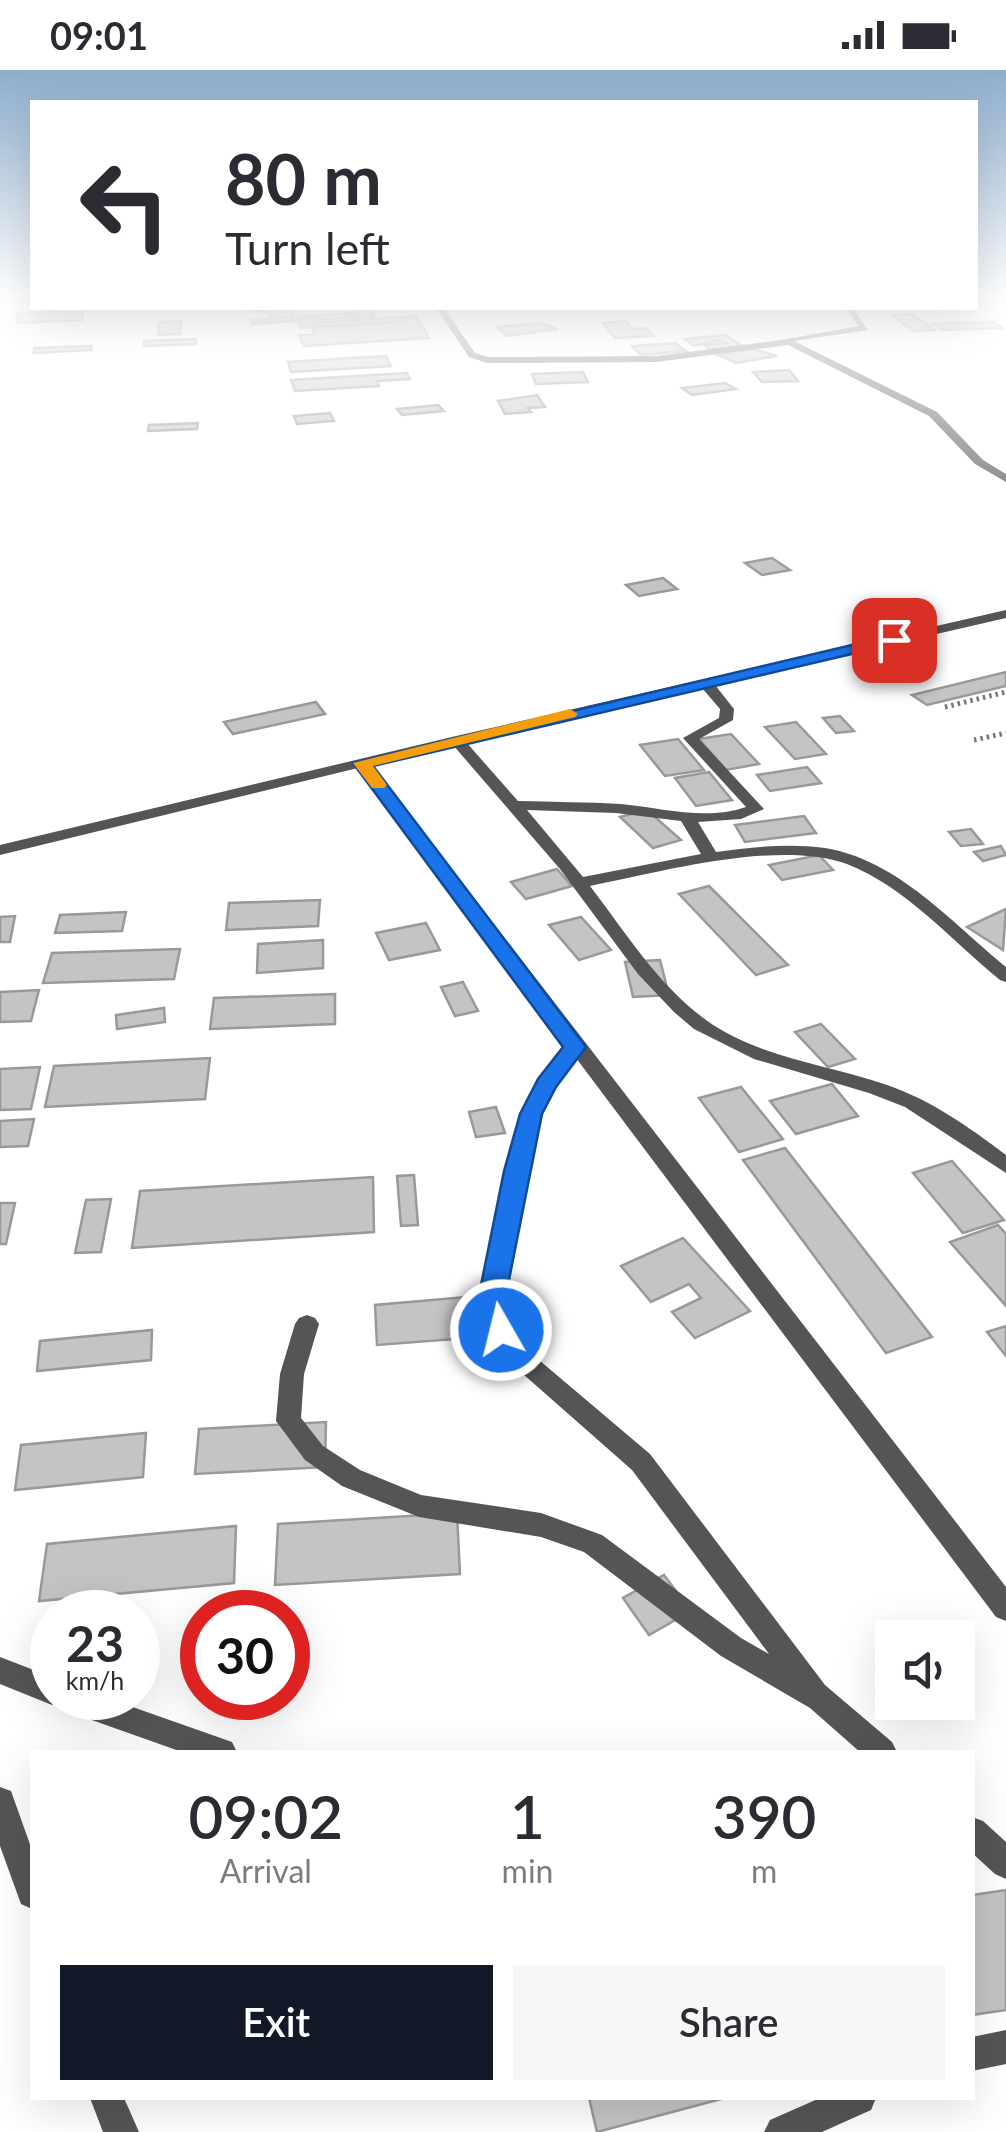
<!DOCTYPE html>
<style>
:root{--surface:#fff;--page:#f7f7f7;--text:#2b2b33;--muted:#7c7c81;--accent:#111827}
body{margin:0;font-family:Lato,sans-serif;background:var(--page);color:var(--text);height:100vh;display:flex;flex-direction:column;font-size:38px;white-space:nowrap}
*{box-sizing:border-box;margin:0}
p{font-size:32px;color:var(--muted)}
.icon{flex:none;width:55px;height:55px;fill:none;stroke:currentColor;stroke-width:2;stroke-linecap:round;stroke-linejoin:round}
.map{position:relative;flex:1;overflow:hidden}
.side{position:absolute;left:30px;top:1680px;width:945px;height:350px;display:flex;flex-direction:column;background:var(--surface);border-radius:0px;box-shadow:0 10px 40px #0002}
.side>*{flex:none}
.top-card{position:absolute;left:30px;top:30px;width:948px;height:210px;border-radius:0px;box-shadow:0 10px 40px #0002;background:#fff;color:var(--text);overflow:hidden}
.fabs{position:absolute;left:875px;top:1550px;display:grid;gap:20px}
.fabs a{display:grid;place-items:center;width:100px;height:100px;border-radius:0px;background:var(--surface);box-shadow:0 10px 40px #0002;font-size:50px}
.speed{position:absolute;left:30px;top:1520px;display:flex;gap:20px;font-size:50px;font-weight:700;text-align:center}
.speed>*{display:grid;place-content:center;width:130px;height:130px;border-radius:50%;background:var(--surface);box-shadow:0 10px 40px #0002;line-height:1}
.speed small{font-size:25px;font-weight:400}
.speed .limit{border:15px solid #d22;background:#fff;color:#111}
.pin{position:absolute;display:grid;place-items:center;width:85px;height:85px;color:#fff;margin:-42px;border-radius:20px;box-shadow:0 5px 15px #0006}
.me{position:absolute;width:110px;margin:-55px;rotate:352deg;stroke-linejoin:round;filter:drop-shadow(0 0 8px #0008)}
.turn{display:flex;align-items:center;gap:35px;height:210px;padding:0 30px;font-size:45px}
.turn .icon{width:130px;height:130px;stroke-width:2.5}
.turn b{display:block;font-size:70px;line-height:85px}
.eta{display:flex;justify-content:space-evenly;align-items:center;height:170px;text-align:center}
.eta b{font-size:60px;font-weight:600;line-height:70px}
.primary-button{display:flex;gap:20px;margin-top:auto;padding:20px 30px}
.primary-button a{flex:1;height:115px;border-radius:0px;background:var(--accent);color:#fff;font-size:40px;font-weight:600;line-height:115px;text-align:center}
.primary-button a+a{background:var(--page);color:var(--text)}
.status{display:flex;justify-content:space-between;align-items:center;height:70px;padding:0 50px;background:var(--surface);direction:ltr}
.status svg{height:28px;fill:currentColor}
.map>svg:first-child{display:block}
.building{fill:#c4c4c4;stroke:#999;stroke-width:2.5}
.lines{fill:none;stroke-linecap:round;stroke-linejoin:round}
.path{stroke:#777;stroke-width:5;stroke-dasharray:2.5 4;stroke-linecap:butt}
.street{fill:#555;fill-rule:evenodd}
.route{fill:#1a73e8;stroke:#114b97;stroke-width:2.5}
.slow{fill:#f59e0b}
</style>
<div class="status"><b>09:01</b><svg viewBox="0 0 49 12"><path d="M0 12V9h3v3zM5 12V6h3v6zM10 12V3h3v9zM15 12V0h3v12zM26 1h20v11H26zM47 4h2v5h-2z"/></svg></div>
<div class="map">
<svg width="1006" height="2062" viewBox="0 0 1006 2062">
<rect width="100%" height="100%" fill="#fff"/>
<!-- building -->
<g class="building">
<polygon points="292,238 293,247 270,248 268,242 247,240"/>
<polygon points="354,238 368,238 374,246 252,254 251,250 357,243"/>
<polygon points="44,242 82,242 83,250 17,253 17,243"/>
<polygon points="912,244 934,260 913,261 892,245"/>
<polygon points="416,246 429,268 304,276 299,265 315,265 312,258 404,252 401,247"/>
<polygon points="401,247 403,251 300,258 298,254"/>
<polygon points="181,251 180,264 158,265 160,252"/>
<polygon points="626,251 632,259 647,258 654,266 615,268 603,253"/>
<polygon points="994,252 1002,258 941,260 933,254"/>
<polygon points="539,253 558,259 507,266 497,257"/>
<polygon points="726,265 742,276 710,279 704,275 726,273 721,270 694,276 685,269"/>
<polygon points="196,269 196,274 144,276 144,271"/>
<polygon points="676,273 686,281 641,285 632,276"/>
<polygon points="91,276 92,280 34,283 34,278"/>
<polygon points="753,279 777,286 736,293 718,285"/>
<polygon points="386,286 391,296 291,302 288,292"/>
<polygon points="789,300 798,311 762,312 753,302"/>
<polygon points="583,302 588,312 536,314 532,304"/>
<polygon points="407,303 410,309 377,311 379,316 295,321 291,310"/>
<polygon points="725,313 736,319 692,325 682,318"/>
<polygon points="537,325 545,337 528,338 531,342 505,344 498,331"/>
<polygon points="438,335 444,341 402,345 397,339"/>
<polygon points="330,343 334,351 297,354 294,346"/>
<polygon points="198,353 197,359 148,361 149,355"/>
<polygon points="772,488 790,500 762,505 745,493"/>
<polygon points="663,508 677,519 639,526 626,515"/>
<polygon points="1006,602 1006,616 927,635 912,625"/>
<polygon points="316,632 325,644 233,664 224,652"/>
<polygon points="840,646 854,661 836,663 823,648"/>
<polygon points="796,652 826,684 795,689 765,657"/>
<polygon points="731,664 759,694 726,700 699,669"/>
<polygon points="678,669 704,700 665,706 640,675"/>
<polygon points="807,697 821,713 770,721 757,705"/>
<polygon points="709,702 732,730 696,736 675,708"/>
<polygon points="647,740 681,770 653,778 620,747"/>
<polygon points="804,746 816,763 745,772 735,755"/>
<polygon points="971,759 983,774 961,776 949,762"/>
<polygon points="1001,776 1006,785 983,791 974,782"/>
<polygon points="819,785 833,800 782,810 769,795"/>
<polygon points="557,799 572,816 526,829 511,812"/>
<polygon points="709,816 788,895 756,905 679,824"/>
<polygon points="320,830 318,856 226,860 229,833"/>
<polygon points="1006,839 1003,880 967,857"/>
<polygon points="126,842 122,861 55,863 60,845"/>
<polygon points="15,846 10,872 0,872 0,847"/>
<polygon points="581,847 611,880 579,890 549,855"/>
<polygon points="426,853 440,880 389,890 376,863"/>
<polygon points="323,870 323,898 257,903 258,874"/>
<polygon points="180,879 174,909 43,913 52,883"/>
<polygon points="660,890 669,925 633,927 625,892"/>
<polygon points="463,912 478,941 455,946 441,917"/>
<polygon points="39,920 31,951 0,952 0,922"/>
<polygon points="335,924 335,954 210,959 214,928"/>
<polygon points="164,938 165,952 117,959 116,945"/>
<polygon points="821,954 855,989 828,997 795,962"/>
<polygon points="210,988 205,1029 45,1037 54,996"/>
<polygon points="40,997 31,1039 0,1040 0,999"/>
<polygon points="832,1014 858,1046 796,1064 770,1031"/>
<polygon points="741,1017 783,1069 739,1082 699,1028"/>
<polygon points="496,1037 505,1063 476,1067 469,1042"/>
<polygon points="34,1049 28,1076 0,1077 0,1051"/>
<polygon points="785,1078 932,1267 886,1283 743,1090"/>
<polygon points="952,1091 1004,1150 963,1163 913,1103"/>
<polygon points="414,1105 418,1155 401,1156 397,1106"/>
<polygon points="373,1107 374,1162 132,1178 140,1121"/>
<polygon points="111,1129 101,1182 75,1183 86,1130"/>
<polygon points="0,1133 15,1133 6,1174 0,1174"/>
<polygon points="998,1155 1006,1164 1006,1236 950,1172"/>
<polygon points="683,1168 750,1241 695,1268 672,1242 701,1228 689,1214 651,1232 621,1196"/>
<polygon points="489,1225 494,1266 377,1275 375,1235"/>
<polygon points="1006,1256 1006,1286 987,1262"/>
<polygon points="152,1260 151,1290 37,1301 40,1271"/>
<polygon points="326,1352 325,1397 195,1404 199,1359"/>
<polygon points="146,1363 143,1407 15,1420 21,1375"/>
<polygon points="457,1443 460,1504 275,1515 278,1454"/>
<polygon points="236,1456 234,1513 39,1531 47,1474"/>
<polygon points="664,1505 691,1541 649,1565 623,1528"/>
<polygon points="1006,1820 1006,1940 972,1945 972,1825"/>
<polygon points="589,2028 725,2028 597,2062"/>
</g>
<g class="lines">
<!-- path -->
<g class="path">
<polyline points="945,637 1006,622"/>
<polyline points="974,670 1006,663"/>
</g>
<!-- street -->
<g class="street">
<polygon points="32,225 32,228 0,231 0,227"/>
<polygon points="436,238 444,238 475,283 488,287 656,286 781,270 859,256 845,238 853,238 868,260 794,271 937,342 983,390 1006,404 1006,412 975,394 929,346 788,275 656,292 487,293 469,287"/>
<path d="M1006 540V548L715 615 734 639 733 650 699 669 764 739 741 749 698 752 716 782C752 777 789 773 825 778 898 790 952 853 1006 897V912L1000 910C952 871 906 817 847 794 779 769 661 802 590 816 626 863 658 915 706 950 759 988 827 994 887 1015 931 1030 969 1057 1006 1085V1103L905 1037 869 1023 754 989 694 959 674 942 638 904 560 799 453 675 371 695 1006 1517V1551L996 1547 576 988 555 1017 541 1044 526 1101 503 1230 512 1256 539 1290 650 1384 825 1615 892 1672 897 1682H860L810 1638 721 1586 584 1482 541 1467 419 1447 342 1416 305 1390 276 1351 280 1304 295 1254 299 1248 307 1245 315 1248 319 1254 304 1304 301 1348 323 1376 360 1400 421 1425 541 1443 602 1465 741 1568 769 1584 632 1400 523 1304 489 1260 481 1230 504 1101 521 1044 539 1010 566 975 358 698 0 785V775L456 666ZM702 618 720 639 719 648 683 668 746 737C706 751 662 738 621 734 587 732 553 732 518 731L466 672ZM527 740 616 743 681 751 701 784 583 807Z"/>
<polygon points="0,1587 52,1607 52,1628 107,1628 232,1672 237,1682 182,1682 58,1638 56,1633 52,1635 0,1614"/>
<polygon points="0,1717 11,1721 32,1780 32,1839 21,1834 0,1776"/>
<polygon points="972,1747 983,1751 1006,1772 1006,1809 995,1804 972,1783"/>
<polygon points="1006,1960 1006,1994 972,2001 972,1967"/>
<polygon points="90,2028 124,2028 139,2062 103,2062"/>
<polygon points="820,2028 876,2028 871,2040 822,2062 764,2062 770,2050"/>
</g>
</g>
<!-- sky -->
<linearGradient id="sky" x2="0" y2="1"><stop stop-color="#8cadcc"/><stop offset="0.44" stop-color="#fff"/><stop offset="1" stop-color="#fff" stop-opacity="0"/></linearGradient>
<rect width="1006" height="513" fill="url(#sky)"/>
<!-- route -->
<polygon class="route" points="894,565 899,567 899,573 373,696 586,977 556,1017 542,1044 505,1230 514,1260 510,1267 492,1267 478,1230 504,1101 520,1044 538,1009 563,977 353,693"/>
<!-- slow -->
<polygon class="slow" points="570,639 578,644 575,647 373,696 387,715 384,718 372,718 353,693"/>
</svg>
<div class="fabs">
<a><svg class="icon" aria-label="sound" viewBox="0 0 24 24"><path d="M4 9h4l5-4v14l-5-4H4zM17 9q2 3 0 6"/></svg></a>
</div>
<div class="speed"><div>23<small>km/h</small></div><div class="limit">30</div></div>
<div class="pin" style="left:894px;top:570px;background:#d93025"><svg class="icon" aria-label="arrive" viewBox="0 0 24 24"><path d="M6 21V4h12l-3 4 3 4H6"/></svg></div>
<svg class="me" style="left:501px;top:1260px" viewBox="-20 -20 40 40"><circle r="17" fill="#1a73e8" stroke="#fff" stroke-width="3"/><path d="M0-11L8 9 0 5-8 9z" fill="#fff"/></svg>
<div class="top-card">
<div class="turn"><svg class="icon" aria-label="left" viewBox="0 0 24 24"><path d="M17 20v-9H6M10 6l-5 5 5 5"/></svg><div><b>80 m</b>Turn left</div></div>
</div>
<section class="side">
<div class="eta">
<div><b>09:02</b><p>Arrival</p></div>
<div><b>1</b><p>min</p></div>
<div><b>390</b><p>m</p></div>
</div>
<div class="primary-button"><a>Exit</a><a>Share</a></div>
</section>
</div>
